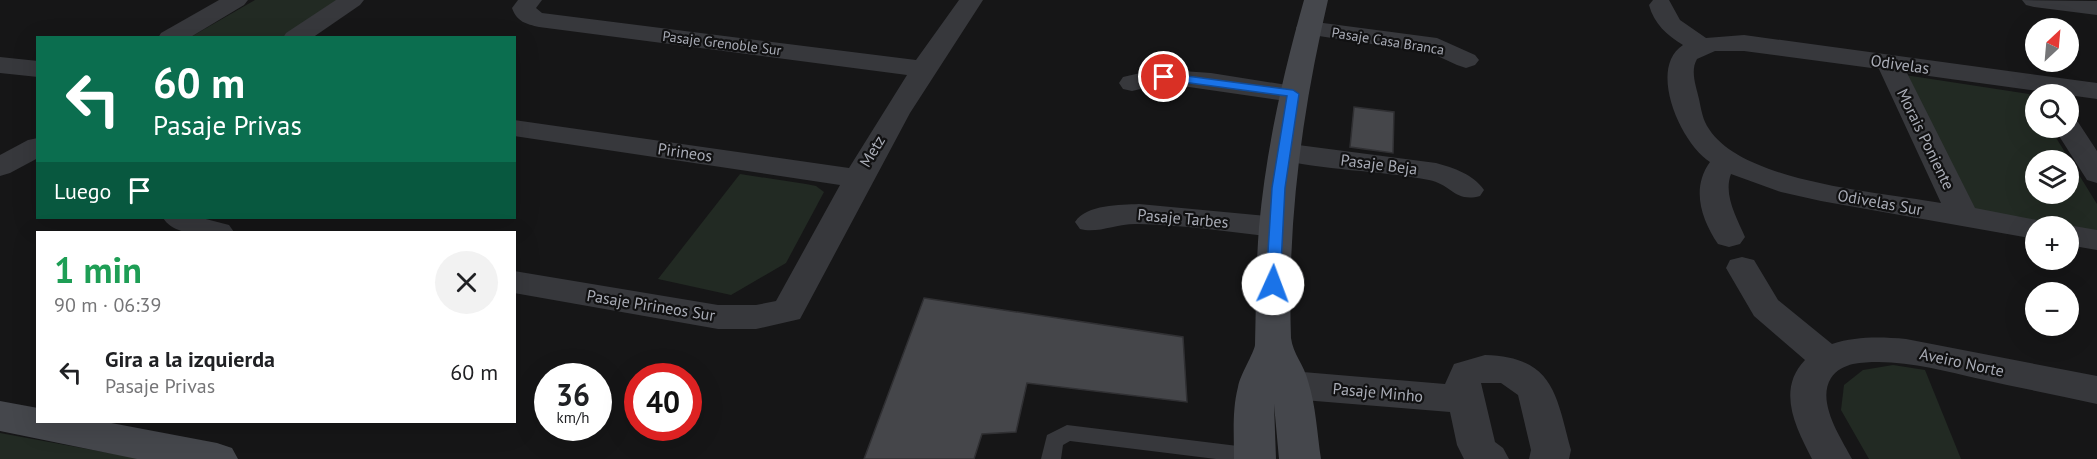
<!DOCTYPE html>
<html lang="es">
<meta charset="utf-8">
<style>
:root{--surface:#fff;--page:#f2f2f2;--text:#202124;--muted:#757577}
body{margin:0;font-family:"PT Sans",sans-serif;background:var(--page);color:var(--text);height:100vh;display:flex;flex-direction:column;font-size:22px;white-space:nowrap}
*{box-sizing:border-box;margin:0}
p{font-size:20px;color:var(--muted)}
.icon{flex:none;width:33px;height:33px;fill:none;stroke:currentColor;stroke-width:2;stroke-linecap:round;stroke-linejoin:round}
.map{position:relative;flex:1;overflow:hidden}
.side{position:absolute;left:36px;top:231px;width:480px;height:192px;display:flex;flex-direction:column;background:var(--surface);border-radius:0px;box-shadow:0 6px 24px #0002}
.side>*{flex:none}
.hud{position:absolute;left:36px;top:36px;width:480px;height:183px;border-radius:0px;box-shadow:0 6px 24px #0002;background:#0b6e4f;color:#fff;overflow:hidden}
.needle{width:39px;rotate:26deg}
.tools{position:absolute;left:2025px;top:18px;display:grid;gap:12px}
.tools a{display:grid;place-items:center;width:54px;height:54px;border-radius:50%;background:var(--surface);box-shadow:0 6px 24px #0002;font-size:30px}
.speed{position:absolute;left:534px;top:363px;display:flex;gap:12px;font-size:30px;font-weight:700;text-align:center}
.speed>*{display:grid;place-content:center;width:78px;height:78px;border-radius:50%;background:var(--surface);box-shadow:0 6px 24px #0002;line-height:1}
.speed small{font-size:15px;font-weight:400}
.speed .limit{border:9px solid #d22;background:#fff;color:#111}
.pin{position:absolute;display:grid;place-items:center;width:51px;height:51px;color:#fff;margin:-26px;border:3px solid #fff;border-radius:50%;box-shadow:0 2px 6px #0007}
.me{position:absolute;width:66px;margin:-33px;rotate:2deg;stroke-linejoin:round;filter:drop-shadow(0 0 4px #0008)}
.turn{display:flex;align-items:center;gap:21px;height:126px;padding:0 18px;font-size:27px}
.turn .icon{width:78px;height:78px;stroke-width:2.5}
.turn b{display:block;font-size:42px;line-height:51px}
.then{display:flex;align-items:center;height:57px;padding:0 18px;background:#0003;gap:12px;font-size:22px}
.round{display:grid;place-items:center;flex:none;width:63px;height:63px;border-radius:32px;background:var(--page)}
.summary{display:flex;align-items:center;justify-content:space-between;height:102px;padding:0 18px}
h1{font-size:36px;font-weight:600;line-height:45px;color:#1e9e55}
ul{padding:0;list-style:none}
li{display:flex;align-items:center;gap:18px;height:78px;padding:0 18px}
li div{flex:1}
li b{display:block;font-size:22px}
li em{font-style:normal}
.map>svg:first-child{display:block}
.green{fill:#222a23;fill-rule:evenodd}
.building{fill:#45464a;stroke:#303033;stroke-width:1.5}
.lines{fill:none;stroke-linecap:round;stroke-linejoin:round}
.lane{fill:#37383c;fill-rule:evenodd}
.street{fill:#37383c;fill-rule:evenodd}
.secondary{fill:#45474c;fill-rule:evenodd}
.route{fill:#1a73e8;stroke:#114b97;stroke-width:1.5}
.labels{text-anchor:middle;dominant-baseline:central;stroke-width:4.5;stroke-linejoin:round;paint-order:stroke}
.far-street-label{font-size:14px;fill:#a9acb6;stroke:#111112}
.street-label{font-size:16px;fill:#a9acb6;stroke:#111112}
</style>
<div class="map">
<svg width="2097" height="459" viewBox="0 0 2097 459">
<rect width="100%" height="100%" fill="#161617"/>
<!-- green -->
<g class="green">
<polygon points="255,0 340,0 284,37 189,38"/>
<path d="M1905 75 2029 94 2035 105 2036 128H2050L2097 204V232L1969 210ZM2036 160H2068V194H2036Z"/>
<polygon points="740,174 806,184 816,186 824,192 786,263 731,295 658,279"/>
<polygon points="1893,365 1925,370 1961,459 1869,459 1841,410 1844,385 1863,370"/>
<polygon points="0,433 142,459 0,459"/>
</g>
<!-- building -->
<g class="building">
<polygon points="1354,107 1394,112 1393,153 1350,147"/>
<polygon points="924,298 1183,337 1187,402 1027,383 1016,432 982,434 974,459 864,459"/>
</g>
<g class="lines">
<!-- lane -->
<polygon class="lane" points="1067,425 1254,448 1261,450 1264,456 1263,459 1216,459 1070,441 1063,445 1061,459 1041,459 1047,435"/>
<!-- street -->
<g class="street">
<polygon points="219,0 248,0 244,5 189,38 158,38 161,33"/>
<polygon points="336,0 364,0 360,5 312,38 283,38 286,33"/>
<path d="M518 0H542L536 8 542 13 916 60 959 0H983L910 113 800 319 756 329H718L514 293V271L718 305H756L776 301 840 185 514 136V120L849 168 907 75 539 27C526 24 517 22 512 8Z"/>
<path d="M1653 0H1669L1680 20 1706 38 1744 35 2097 83V99L1907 73 1975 208 2047 222 2050 226H2036V239L1821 201 1781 192 1731 174C1723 195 1737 218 1745 237L1740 244 1729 247 1718 244C1701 219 1691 188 1710 162 1681 144 1647 68 1683 45 1667 35 1654 24 1649 5ZM1715 51H1744L1879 69 1941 203C1881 192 1744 183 1709 129 1703 121 1701 109 1699 99 1696 86 1690 71 1697 59Z"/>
<polygon points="2022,0 2097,1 2097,15 2034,7 2026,5"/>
<polygon points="1308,21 1437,38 1475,55 1479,60 1475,65 1466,68 1457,65 1431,53 1299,33 1296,28 1299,23"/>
<polygon points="0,57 38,61 38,77 0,73"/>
<polygon points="1168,70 1211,73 1293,86 1302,88 1306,94 1302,100 1293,102 1189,87 1149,87 1132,91 1123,89 1119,83 1123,77 1149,71"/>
<polygon points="2068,120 2078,122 2097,151 2097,183 2087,180 2054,128 2068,128"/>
<polygon points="38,138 38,158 10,173 0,176 0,155 28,140"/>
<path d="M1283 143 1436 163C1454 168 1473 174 1484 190L1480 196C1455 203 1451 184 1429 180 1378 170 1324 171 1273 158L1269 152 1273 146Z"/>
<path d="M1139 204 1276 217 1287 220 1292 227 1287 234 1276 237C1231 232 1184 225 1138 224 1117 223 1098 234 1080 229L1075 222C1087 204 1120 205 1139 204Z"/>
<path d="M163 218H202L229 225 234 232C212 234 177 239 163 218Z"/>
<polygon points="2068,225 2097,230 2097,250 2068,245 2068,226 2062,226"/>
<path d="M1742 257 1754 260 1778 300 1832 344C1857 336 1881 337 1906 339L2097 376V404C2058 395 2019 388 1980 379 1940 370 1895 357 1853 364 1845 366 1836 370 1831 378 1816 402 1841 438 1852 459H1812C1796 428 1776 390 1805 360L1754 316 1726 268 1730 260Z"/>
<path d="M1485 355C1554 357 1556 395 1571 450L1569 459H1529L1531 450 1518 395 1501 383H1481L1495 442 1503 448 1509 459H1464L1457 445 1450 412 1291 399 1278 395 1273 385 1278 375 1291 371 1445 384 1454 364Z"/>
</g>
<!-- secondary -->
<g class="secondary">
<path d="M1304 0H1328C1302 111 1287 223 1291 338 1293 354 1304 365 1308 381 1316 406 1317 433 1321 459H1279L1274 404 1276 459H1234C1234 435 1232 410 1238 387 1240 375 1254 353 1255 345 1256 306 1256 266 1259 227 1266 150 1283 74 1304 0Z"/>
<polygon points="0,401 38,408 38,422 106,422 217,443 232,448 238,459 137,459 0,431"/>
</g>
</g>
<!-- route -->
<polygon class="route" points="1164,73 1293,90 1299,94 1285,188 1280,284 1278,288 1273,289 1266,284 1272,188 1287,96 1160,79 1158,77"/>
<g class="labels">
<!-- far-street labels -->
<g class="far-street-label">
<text transform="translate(1388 41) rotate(9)">Pasaje Casa Branca</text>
<text transform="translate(722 43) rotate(7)">Pasaje Grenoble Sur</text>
</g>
<!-- street labels -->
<g class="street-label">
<text transform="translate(1900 64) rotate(8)">Odivelas</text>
<text transform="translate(1926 139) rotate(64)">Morais Poniente</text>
<text transform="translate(872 151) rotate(-59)">Metz</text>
<text transform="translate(685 152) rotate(8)">Pirineos</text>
<text transform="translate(1379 164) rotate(7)">Pasaje Beja</text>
<text transform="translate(1880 202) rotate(10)">Odivelas Sur</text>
<text transform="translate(1183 218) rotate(5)">Pasaje Tarbes</text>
<text transform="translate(651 305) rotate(9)">Pasaje Pirineos Sur</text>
<text transform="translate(1962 362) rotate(12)">Aveiro Norte</text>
<text transform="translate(1378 392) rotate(5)">Pasaje Minho</text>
</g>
</g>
</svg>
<div class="tools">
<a><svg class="needle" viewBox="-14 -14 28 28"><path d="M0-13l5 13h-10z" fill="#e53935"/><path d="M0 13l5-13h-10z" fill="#757577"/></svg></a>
<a><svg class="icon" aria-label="search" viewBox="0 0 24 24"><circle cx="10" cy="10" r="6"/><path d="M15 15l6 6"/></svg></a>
<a><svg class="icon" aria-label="layers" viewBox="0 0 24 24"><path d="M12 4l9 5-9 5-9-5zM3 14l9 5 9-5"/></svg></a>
<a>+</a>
<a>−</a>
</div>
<div class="speed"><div>36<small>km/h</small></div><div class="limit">40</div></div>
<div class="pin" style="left:1164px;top:77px;background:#d93025"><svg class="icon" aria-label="arrive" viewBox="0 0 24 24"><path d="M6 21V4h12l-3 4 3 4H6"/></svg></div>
<svg class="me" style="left:1273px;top:284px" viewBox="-20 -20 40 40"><circle r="19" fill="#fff"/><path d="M0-13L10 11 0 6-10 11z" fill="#1a73e8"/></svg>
<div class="hud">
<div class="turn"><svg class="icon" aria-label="left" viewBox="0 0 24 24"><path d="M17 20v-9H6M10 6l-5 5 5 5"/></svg><div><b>60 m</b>Pasaje Privas</div></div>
<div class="then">Luego<svg class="icon" aria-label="arrive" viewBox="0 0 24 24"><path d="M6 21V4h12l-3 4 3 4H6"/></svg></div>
</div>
<section class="side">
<div class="summary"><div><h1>1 min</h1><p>90 m · 06:39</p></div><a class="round"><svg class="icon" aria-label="close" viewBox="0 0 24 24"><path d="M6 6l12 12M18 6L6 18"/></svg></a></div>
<ul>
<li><svg class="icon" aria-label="left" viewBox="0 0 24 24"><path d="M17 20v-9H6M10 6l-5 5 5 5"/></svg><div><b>Gira a la izquierda</b><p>Pasaje Privas</p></div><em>60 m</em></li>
</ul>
</section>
</div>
